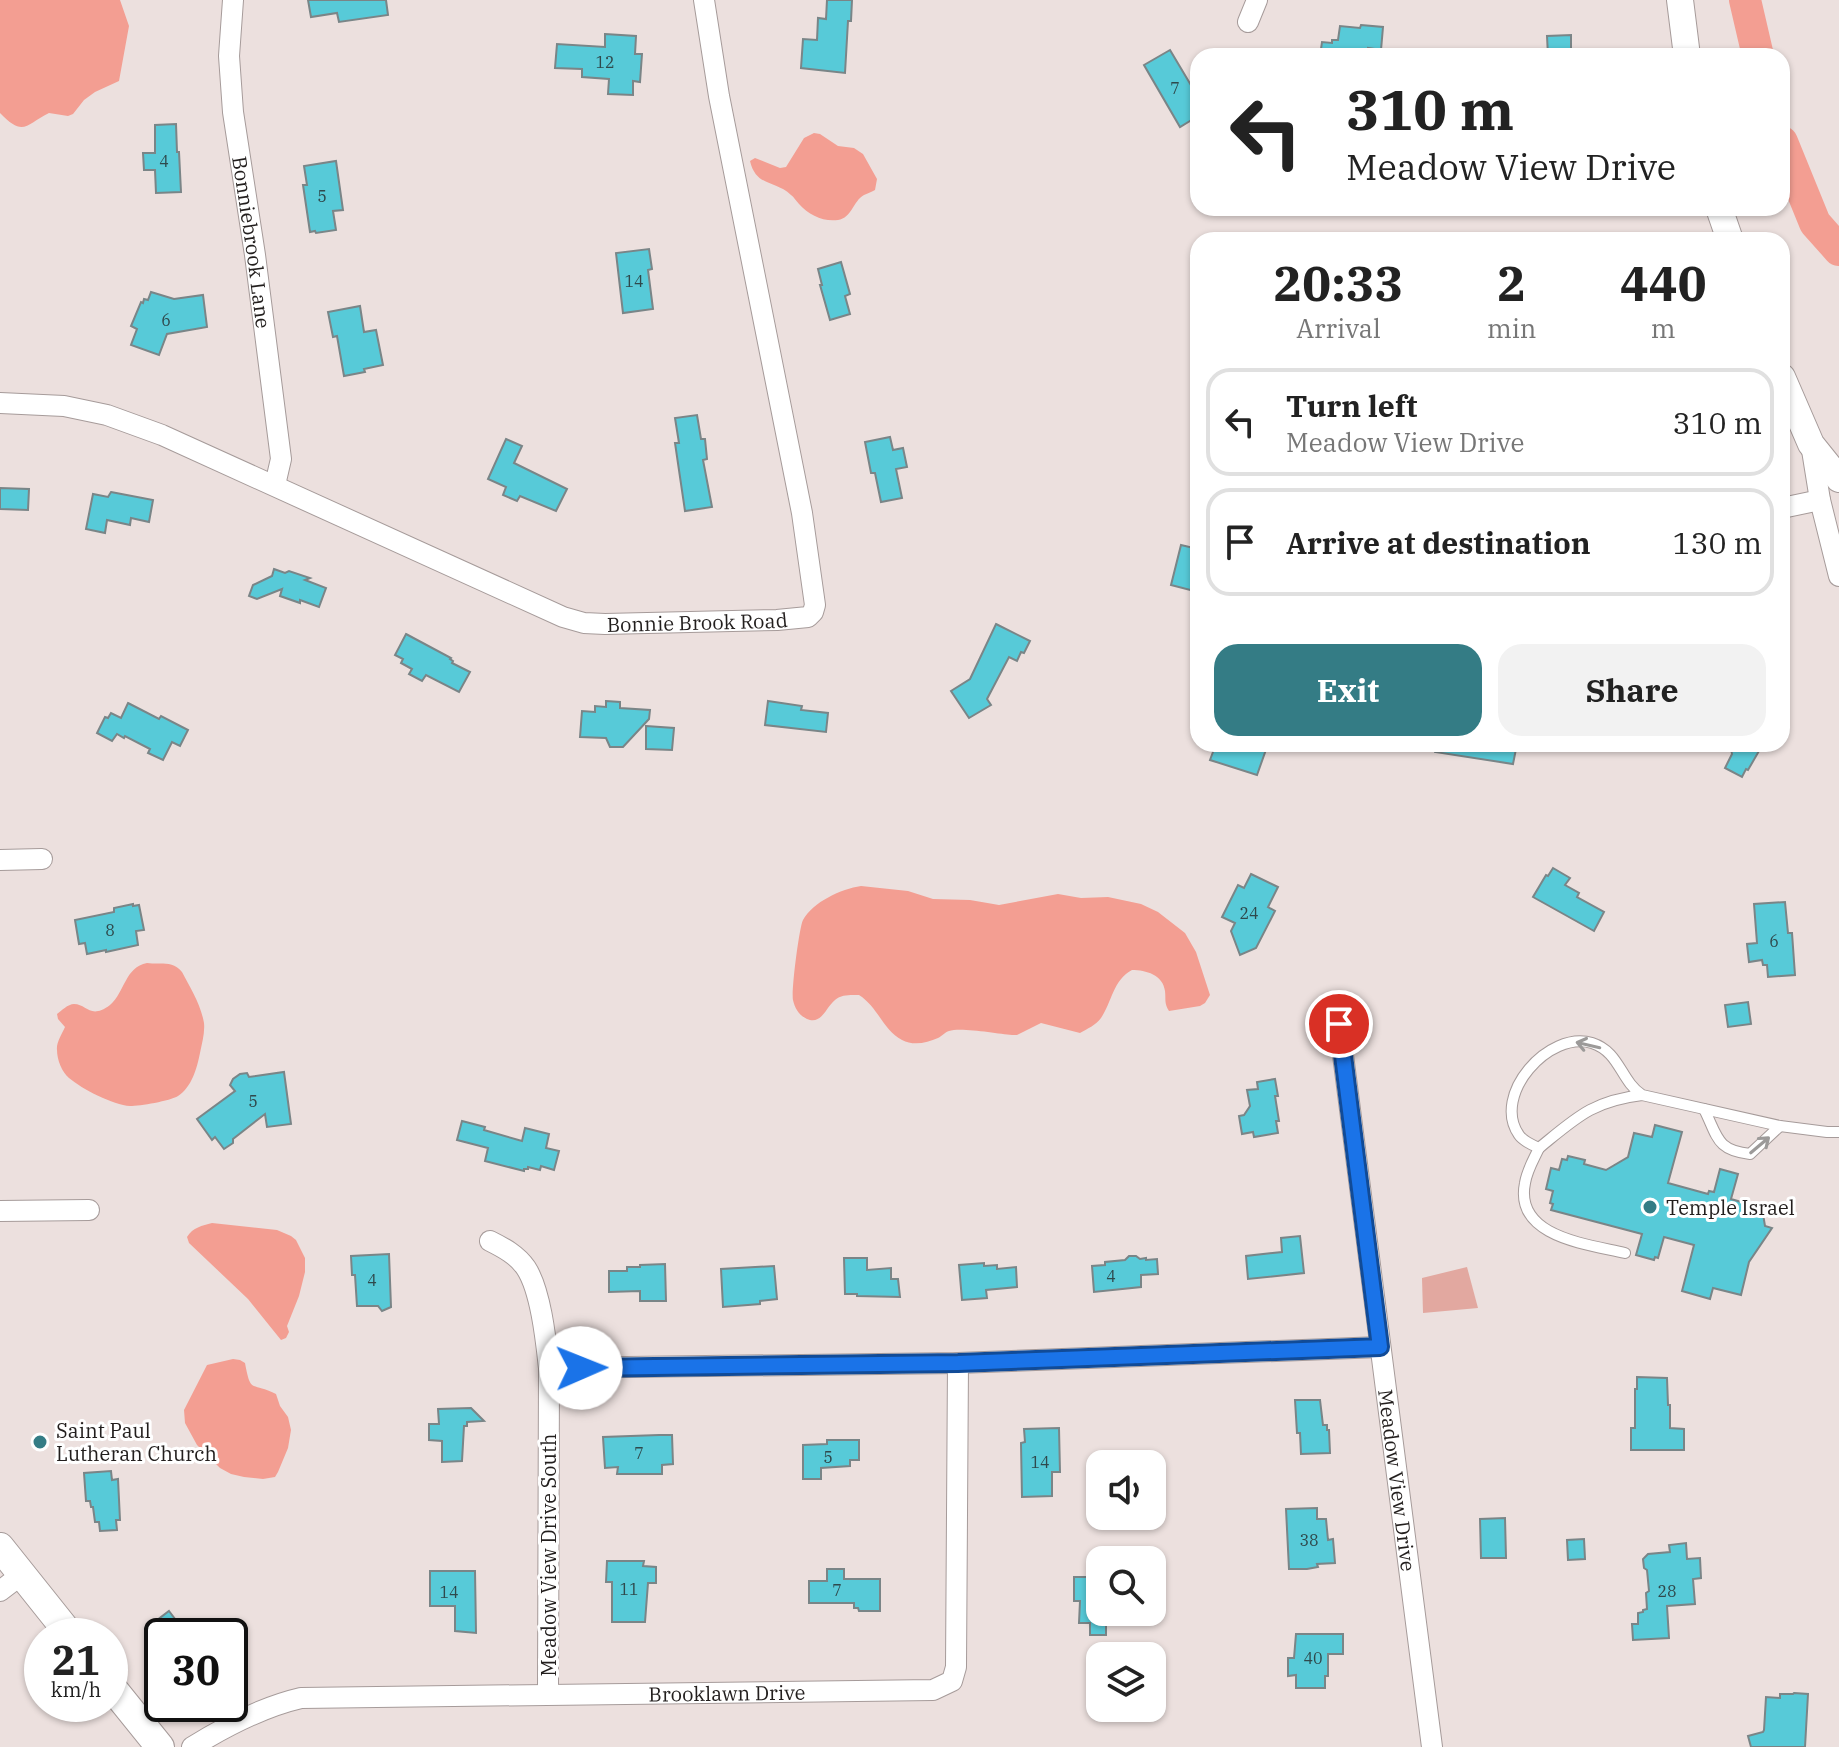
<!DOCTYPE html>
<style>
:root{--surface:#fff;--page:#f2f2f2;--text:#222;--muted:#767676;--line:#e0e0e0;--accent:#347c85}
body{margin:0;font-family:"IBM Plex Serif",serif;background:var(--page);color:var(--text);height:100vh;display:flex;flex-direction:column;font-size:30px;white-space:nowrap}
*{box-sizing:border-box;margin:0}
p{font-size:26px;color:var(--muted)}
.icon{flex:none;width:44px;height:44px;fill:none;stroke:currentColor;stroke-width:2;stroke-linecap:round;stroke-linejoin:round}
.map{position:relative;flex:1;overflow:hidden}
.details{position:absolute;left:1190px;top:232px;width:600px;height:520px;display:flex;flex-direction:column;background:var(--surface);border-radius:24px;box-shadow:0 2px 6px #0004}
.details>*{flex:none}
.guide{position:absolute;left:1190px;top:48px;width:600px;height:168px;border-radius:24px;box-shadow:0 2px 6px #0004;background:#fff;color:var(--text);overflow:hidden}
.fabs{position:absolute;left:1086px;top:1450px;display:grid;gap:16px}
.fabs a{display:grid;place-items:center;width:80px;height:80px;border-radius:16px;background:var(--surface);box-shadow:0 2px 6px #0004;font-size:40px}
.speed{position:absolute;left:24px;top:1618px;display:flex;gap:16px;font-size:40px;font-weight:700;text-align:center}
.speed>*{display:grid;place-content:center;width:104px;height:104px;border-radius:50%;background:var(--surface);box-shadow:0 2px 6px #0004;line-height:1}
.speed small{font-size:20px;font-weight:400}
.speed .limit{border:4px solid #111;border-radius:12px;background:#fff;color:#111}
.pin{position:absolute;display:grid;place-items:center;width:68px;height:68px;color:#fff;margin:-34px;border:4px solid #fff;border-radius:50%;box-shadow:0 2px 8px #0007}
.me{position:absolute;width:88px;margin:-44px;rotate:89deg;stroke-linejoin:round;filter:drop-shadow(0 0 6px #0008)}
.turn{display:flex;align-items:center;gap:28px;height:168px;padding:0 24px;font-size:36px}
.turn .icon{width:104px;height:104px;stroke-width:2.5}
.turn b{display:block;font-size:56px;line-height:68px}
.eta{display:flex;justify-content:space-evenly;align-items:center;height:136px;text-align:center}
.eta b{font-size:48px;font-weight:700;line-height:56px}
.button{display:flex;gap:16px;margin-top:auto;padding:16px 24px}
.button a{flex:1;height:92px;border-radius:24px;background:var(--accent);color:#fff;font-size:32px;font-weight:700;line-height:92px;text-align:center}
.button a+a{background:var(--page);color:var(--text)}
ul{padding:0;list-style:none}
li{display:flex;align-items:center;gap:24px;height:108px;margin:0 16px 12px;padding:0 8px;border:4px solid var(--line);border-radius:24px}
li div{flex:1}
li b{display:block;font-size:30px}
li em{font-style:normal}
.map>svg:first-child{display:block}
.green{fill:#e2a8a0}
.water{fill:#f39e92}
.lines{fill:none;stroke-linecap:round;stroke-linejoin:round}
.river{stroke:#f39e92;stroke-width:32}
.building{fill:#57cad8;stroke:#7a8587;stroke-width:2}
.service-casing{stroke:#a69b9a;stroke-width:12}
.minor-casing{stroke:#a69b9a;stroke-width:22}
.tertiary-casing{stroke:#a69b9a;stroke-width:28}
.secondary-casing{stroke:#a69b9a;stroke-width:30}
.service{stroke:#fff;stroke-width:10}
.minor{stroke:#fff;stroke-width:20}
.tertiary{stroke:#fff;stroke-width:26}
.secondary{stroke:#fff;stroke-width:28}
.oneway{stroke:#9c9a99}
.route-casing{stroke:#114b97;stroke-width:20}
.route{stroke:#1a73e8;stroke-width:14}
.poi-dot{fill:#347c85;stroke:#fff;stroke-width:3}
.labels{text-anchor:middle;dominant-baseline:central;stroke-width:6;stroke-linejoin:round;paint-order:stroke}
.number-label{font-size:16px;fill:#2f494c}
.street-label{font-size:20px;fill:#221e1d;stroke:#fff}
.poi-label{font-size:20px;fill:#221e1d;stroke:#fff;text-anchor:start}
</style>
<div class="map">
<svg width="1839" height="1747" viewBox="0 0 1839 1747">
<rect width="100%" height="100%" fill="#ece0de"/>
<!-- green -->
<polygon class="green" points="1467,1267 1478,1308 1423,1313 1422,1278"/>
<!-- water -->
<g class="water">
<path d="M0 0H120L129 26 119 81 95 92 84 100 73 114 68 116 49 113C26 124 24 138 0 113Z"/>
<path d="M814 133 820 134 838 146 854 148 863 154 877 179 875 190C872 192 868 193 864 195 853 201 852 218 838 220 823 222 809 215 799 204 796 201 794 197 791 195 775 180 756 187 750 161L755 158 780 168 786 167 804 138Z"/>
<path d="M861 886 908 891 933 899 970 900 999 905 1058 894 1081 898 1108 897 1141 904 1158 912 1185 933 1196 952 1210 995 1205 1003 1200 1006 1169 1011C1164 1003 1166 1000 1165 991 1163 975 1146 970 1132 970 1113 980 1112 1002 1101 1018 1096 1025 1087 1029 1080 1033L1041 1023 1017 1035H1012C998 1034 961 1027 949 1031 945 1032 942 1036 938 1038 927 1043 913 1046 902 1040 883 1030 878 1007 859 995 851 995 842 994 835 1000 826 1007 822 1025 807 1019 799 1015 795 1009 793 1000 791 992 799 928 803 920 813 902 841 889 861 886Z"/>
<path d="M147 963C161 965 172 960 182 972 190 987 201 1005 204 1023 205 1033 202 1043 200 1053 197 1068 192 1087 178 1096 170 1101 140 1106 130 1106 113 1105 82 1089 69 1078 62 1072 57 1060 57 1050 56 1043 62 1034 65 1027L58 1019 57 1014C61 1011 68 1004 74 1004 87 1004 90 1020 110 1005 125 992 125 967 147 963Z"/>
<path d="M212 1223 277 1230 291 1236 296 1240 305 1258V1272L299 1296 287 1326 289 1332 286 1338 281 1340 248 1299 189 1243 187 1237C193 1227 202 1226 212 1223Z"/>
<path d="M233 1359 240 1360 245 1363C251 1395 251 1381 276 1394L280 1406 288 1417 291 1430 288 1448 278 1472 275 1477 263 1479 244 1477 231 1474 220 1468 197 1445 185 1423 184 1410 207 1365Z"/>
</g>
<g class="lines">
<!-- river -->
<g class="river">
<polyline points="1745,0 1758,56"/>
<polyline points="1782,142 1815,223 1839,250"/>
</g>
</g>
<!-- building -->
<g class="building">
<polygon points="308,0 386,0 388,15 339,22 337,13 311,17"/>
<polygon points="827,0 852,0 851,21 848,21 845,73 801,68 803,39 817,40 818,18 826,19"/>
<polygon points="1361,25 1383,27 1381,50 1368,48 1367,56 1320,56 1322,42 1332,43 1332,40 1338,40 1340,26 1360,28"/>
<polygon points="605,34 636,36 635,54 642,54 640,82 633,81 633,95 608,94 609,79 582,77 582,69 555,68 557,44 605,47"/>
<polygon points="1571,35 1571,56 1548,56 1547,36"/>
<polygon points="1170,50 1198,97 1198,116 1180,127 1144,65"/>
<polygon points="176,124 177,152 179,152 181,192 156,193 155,170 144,170 143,153 155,153 155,125"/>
<polygon points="336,161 343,210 333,211 336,230 316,233 315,231 310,232 303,185 307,185 304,166"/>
<polygon points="649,249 652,269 648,270 653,309 623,313 616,253"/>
<polygon points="841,262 850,294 845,296 850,314 830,320 820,285 822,285 818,269"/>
<polygon points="151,292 174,299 203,295 207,327 167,334 159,355 131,345 137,329 131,326 141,302 143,303 144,299 148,300"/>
<polygon points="360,306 364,332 376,330 383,365 364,369 365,372 344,376 337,336 333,337 328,312"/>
<polygon points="697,415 701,439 705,439 707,459 703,460 712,507 685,511 675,443 679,443 675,418"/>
<polygon points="890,437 893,450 903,448 907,467 896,469 902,498 881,502 875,473 871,473 865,442"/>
<polygon points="506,439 522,446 514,463 567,489 556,511 520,496 517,501 503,495 506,487 488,479"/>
<polygon points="0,488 29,489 28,510 0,509"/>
<polygon points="111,492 153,500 149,522 131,518 130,525 107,520 105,533 86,529 93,494 108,497"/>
<polygon points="1181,545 1198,549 1198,592 1171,585"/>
<polygon points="274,569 285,573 289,571 310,578 305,580 326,588 319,607 300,600 300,603 280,596 282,589 257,599 249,596 253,585 272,576"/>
<polygon points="996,624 1030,641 1024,653 1021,652 1017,661 1009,657 987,699 991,705 969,718 951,691 970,679"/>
<polygon points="406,634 451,658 450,659 453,661 452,663 470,672 459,692 426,675 422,681 409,674 412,669 401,663 403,659 395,655"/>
<polygon points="606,701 620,702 620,708 650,710 649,719 623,747 610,747 606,738 580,737 582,711 595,712 595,706 606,707"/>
<polygon points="768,701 802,706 801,710 828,713 826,732 765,725"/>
<polygon points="128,703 159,719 161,716 188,730 180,746 172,742 163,760 148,753 150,749 125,736 124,738 117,734 112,741 97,733 105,717 108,718 111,713 121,718"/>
<polygon points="646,726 674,728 672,750 646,749"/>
<polygon points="1216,744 1268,744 1257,775 1210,760"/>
<polygon points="1435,744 1517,744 1513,764 1435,752"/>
<polygon points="1730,744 1746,744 1759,751 1748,770 1746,769 1742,777 1725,768 1732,754"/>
<polygon points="1553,868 1570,878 1565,885 1579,893 1577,897 1604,912 1594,931 1533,897 1546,875 1548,876"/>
<polygon points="1251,874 1278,887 1268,907 1275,911 1256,948 1240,955 1231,931 1235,923 1222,917 1238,885 1244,888"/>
<polygon points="1785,902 1788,933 1792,933 1795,975 1768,977 1767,965 1763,965 1762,960 1749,962 1747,944 1757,943 1754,904"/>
<polygon points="133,904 133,906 139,905 144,930 136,931 138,945 106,952 106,950 87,954 85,943 79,944 75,920 114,912 114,908"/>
<polygon points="1748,1002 1751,1024 1728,1027 1725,1005"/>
<polygon points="284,1072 291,1124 267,1127 265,1114 233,1139 233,1143 224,1149 215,1137 212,1140 197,1119 235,1091 230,1085 233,1079 240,1074 247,1073 249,1077"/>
<polygon points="1275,1079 1278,1096 1275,1096 1279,1121 1276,1121 1278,1133 1254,1137 1253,1132 1242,1134 1239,1116 1244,1115 1250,1106 1247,1090 1258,1089 1257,1082"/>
<polygon points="462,1121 485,1127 484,1130 522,1141 525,1128 549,1134 546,1148 559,1151 554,1170 541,1166 540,1170 528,1167 528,1169 524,1169 524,1171 485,1161 488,1148 457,1140"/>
<polygon points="1655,1125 1682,1132 1668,1183 1708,1194 1709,1191 1714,1192 1720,1169 1738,1174 1731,1199 1762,1208 1765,1226 1772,1228 1749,1262 1741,1295 1713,1288 1710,1299 1682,1291 1694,1245 1664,1237 1658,1258 1655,1257 1654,1260 1636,1255 1642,1234 1551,1210 1553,1204 1550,1203 1553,1191 1546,1189 1551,1168 1559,1170 1562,1159 1567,1160 1568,1156 1585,1160 1584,1164 1606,1170 1628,1157 1634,1133 1652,1137"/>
<polygon points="1300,1236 1304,1273 1248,1279 1246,1256 1282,1252 1281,1238"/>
<polygon points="389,1254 391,1307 382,1311 378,1306 357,1306 355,1275 352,1275 351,1256"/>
<polygon points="1129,1256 1136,1256 1140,1259 1146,1258 1146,1260 1157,1259 1158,1274 1141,1275 1141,1287 1094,1292 1092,1266 1105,1265 1105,1262 1125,1260"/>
<polygon points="844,1258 867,1258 867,1270 891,1268 891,1279 898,1279 900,1297 857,1296 857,1294 845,1294"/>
<polygon points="984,1263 984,1266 997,1265 997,1269 1016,1267 1017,1287 986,1290 987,1298 962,1300 959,1265"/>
<polygon points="665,1264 666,1301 640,1301 640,1291 609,1292 609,1271 627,1271 627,1267 640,1267 640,1265"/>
<polygon points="774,1266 777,1299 760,1301 760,1304 723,1307 721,1269"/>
<polygon points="1637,1377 1667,1378 1668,1405 1670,1405 1670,1428 1684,1429 1684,1450 1631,1450 1631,1428 1635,1428 1635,1389 1637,1389"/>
<polygon points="1295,1400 1320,1400 1323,1425 1327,1425 1327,1430 1329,1430 1330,1453 1301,1454 1300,1433 1297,1433"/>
<polygon points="471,1408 484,1421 467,1422 467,1426 464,1426 462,1461 442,1462 442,1441 429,1440 429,1424 439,1424 438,1409"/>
<polygon points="1059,1428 1060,1472 1052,1472 1052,1496 1022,1497 1021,1443 1025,1442 1024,1429"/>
<polygon points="659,1435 672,1435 673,1464 662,1465 662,1474 617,1474 618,1467 605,1468 603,1437"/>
<polygon points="827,1440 859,1440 859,1460 850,1460 850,1466 821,1468 821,1479 803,1479 803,1445 827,1444"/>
<polygon points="111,1471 112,1480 118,1479 120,1520 116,1520 117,1530 100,1531 99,1522 95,1522 93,1507 91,1507 90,1501 86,1501 84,1473"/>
<polygon points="1317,1508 1317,1519 1326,1519 1328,1540 1333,1539 1335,1563 1317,1564 1318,1567 1307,1569 1289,1569 1286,1509"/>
<polygon points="1505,1518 1506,1558 1481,1558 1480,1519"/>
<polygon points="1584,1539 1585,1559 1568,1560 1567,1540"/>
<polygon points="1686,1543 1687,1559 1700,1558 1701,1578 1693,1579 1695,1604 1667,1606 1669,1638 1633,1640 1632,1624 1638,1624 1638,1613 1643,1612 1643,1610 1647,1609 1646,1593 1649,1591 1647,1570 1644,1568 1643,1559 1648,1554 1670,1552 1669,1545"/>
<polygon points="607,1561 644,1561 643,1566 656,1567 656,1583 648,1583 645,1622 612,1622 612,1582 606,1582"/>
<polygon points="827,1569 844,1569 844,1579 880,1579 880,1611 859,1611 858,1608 854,1608 854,1603 809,1603 809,1581 827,1581"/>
<polygon points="430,1571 475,1571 476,1633 455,1631 455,1606 430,1606"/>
<polygon points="1074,1577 1100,1577 1100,1612 1106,1612 1106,1635 1090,1635 1090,1623 1079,1623 1080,1601 1074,1601"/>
<polygon points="169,1611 188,1636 155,1636 148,1627"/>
<polygon points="1296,1634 1343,1634 1343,1654 1328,1654 1328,1676 1325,1676 1325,1688 1296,1688 1296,1675 1288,1676 1288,1658 1294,1658"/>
<polygon points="1794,1693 1808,1694 1805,1747 1751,1747 1748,1736 1763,1732 1764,1730 1766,1697 1780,1698 1780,1694 1793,1694"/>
</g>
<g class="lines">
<!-- service casing -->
<g class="service-casing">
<g id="service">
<path d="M1642 1095C1620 1080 1620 1052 1592 1043 1549 1030 1491 1095 1519 1135 1523 1141 1532 1145 1539 1148 1576 1118 1592 1101 1642 1095L1780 1126 1827 1132H1839"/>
<path d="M1704 1109C1718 1137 1716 1150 1750 1154L1780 1126"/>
<path d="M1539 1148C1534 1159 1527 1170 1525 1183 1514 1237 1587 1244 1625 1253"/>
</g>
</g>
<!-- minor casing -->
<g class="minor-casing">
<g id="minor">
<path id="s1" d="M233 0 229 56 233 112 255 255 281 459 275 485"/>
<polyline points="1248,22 1257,0"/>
<path id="s2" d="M0 403 64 406 107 415 162 435 563 617 584 623 605 624 777 620 808 617 813 612 815 605 802 513 719 96 704 0"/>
<polyline points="1811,444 1820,500 1839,576"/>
<polyline points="1782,508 1820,500"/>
<polyline points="0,860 42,859"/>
<path id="s3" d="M1339 1024 1432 1747"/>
<polyline points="0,1211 89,1210"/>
<path d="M490 1241C504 1248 517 1255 526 1268 541 1291 546 1341 549 1368L548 1693"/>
<polyline points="549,1368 958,1363 1380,1347"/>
<polyline points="0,1591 21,1575"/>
<path id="s4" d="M192 1747C226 1726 262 1707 301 1698L933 1690 952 1681 956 1667 958 1363"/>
</g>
</g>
<!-- tertiary casing -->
<g class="tertiary-casing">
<g id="tertiary">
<polyline points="1680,0 1687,56"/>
<polyline points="1719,208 1730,240"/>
<polyline points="1782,377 1811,444 1839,479"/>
</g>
</g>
<!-- secondary casing -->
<g class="secondary-casing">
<g id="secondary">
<polyline points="0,1547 71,1636"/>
<polyline points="110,1685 160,1747"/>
</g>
</g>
<!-- service -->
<use href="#service" class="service"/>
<!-- minor -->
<use href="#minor" class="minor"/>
<!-- tertiary -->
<use href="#tertiary" class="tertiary"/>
<!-- secondary -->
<use href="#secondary" class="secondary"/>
</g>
<!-- one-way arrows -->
<defs><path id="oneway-shaft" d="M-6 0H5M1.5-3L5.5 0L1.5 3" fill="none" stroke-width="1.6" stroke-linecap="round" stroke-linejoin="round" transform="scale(2)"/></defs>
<g class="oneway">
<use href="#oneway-shaft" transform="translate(1588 1045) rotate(-167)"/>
<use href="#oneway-shaft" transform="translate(1760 1145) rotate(-40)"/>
</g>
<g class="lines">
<!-- route casing -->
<g class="route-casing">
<polyline id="route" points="581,1368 958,1363 1380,1347 1339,1024"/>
</g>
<!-- route -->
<use href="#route" class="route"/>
</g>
<!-- markers -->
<g class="poi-dot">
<circle cx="1650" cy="1207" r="8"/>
<circle cx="40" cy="1442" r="8"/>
</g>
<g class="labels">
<!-- number labels -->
<g class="number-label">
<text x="605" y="62">12</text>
<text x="1175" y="88">7</text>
<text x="164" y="161">4</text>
<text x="322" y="196">5</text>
<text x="634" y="281">14</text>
<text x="166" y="320">6</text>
<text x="1249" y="913">24</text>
<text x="110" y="930">8</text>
<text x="1774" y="941">6</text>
<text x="253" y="1101">5</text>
<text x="1111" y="1276">4</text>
<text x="372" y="1280">4</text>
<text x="639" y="1453">7</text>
<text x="828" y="1457">5</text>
<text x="1040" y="1462">14</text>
<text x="1309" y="1540">38</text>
<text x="629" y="1589">11</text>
<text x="837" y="1590">7</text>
<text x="1667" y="1591">28</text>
<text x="449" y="1592">14</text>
<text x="1313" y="1658">40</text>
</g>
<!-- street labels -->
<g class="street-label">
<text stroke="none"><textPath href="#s1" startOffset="244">Bonniebrook Lane</textPath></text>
<text stroke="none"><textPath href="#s2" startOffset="742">Bonnie Brook Road</textPath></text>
<text stroke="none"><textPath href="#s3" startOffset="460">Meadow View Drive</textPath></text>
<text transform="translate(548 1555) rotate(-90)">Meadow View Drive South</text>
<text stroke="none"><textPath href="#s4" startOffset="546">Brooklawn Drive</textPath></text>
</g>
<!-- poi labels -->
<g class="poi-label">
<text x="1666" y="1207">Temple Israel</text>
<text x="56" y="1430">Saint Paul<tspan x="56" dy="23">Lutheran Church</tspan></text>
</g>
</g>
</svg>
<div class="fabs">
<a><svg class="icon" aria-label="sound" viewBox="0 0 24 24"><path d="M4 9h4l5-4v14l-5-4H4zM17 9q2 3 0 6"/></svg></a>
<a><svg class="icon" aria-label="search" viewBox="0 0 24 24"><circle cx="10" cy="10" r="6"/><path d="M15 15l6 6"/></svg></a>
<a><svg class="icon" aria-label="layers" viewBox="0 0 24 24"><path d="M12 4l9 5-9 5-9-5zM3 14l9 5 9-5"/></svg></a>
</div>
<div class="speed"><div>21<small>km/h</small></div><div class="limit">30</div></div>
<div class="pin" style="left:1339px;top:1024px;background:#d93025"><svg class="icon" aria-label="arrive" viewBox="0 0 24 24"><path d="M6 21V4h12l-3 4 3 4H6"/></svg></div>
<svg class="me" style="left:581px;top:1368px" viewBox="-20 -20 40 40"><circle r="19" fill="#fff"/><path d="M0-13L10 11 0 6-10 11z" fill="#1a73e8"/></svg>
<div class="guide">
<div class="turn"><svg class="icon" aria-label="left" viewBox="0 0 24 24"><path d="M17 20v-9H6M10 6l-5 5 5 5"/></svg><div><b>310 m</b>Meadow View Drive</div></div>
</div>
<section class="details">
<div class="eta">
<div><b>20:33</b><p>Arrival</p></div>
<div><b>2</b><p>min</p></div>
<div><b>440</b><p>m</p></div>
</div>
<ul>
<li><svg class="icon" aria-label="left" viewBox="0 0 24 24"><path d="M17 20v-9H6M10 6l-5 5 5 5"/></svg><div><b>Turn left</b><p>Meadow View Drive</p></div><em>310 m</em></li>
<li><svg class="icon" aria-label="arrive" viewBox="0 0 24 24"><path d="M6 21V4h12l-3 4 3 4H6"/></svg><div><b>Arrive at destination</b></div><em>130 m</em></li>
</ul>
<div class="button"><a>Exit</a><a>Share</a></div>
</section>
</div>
